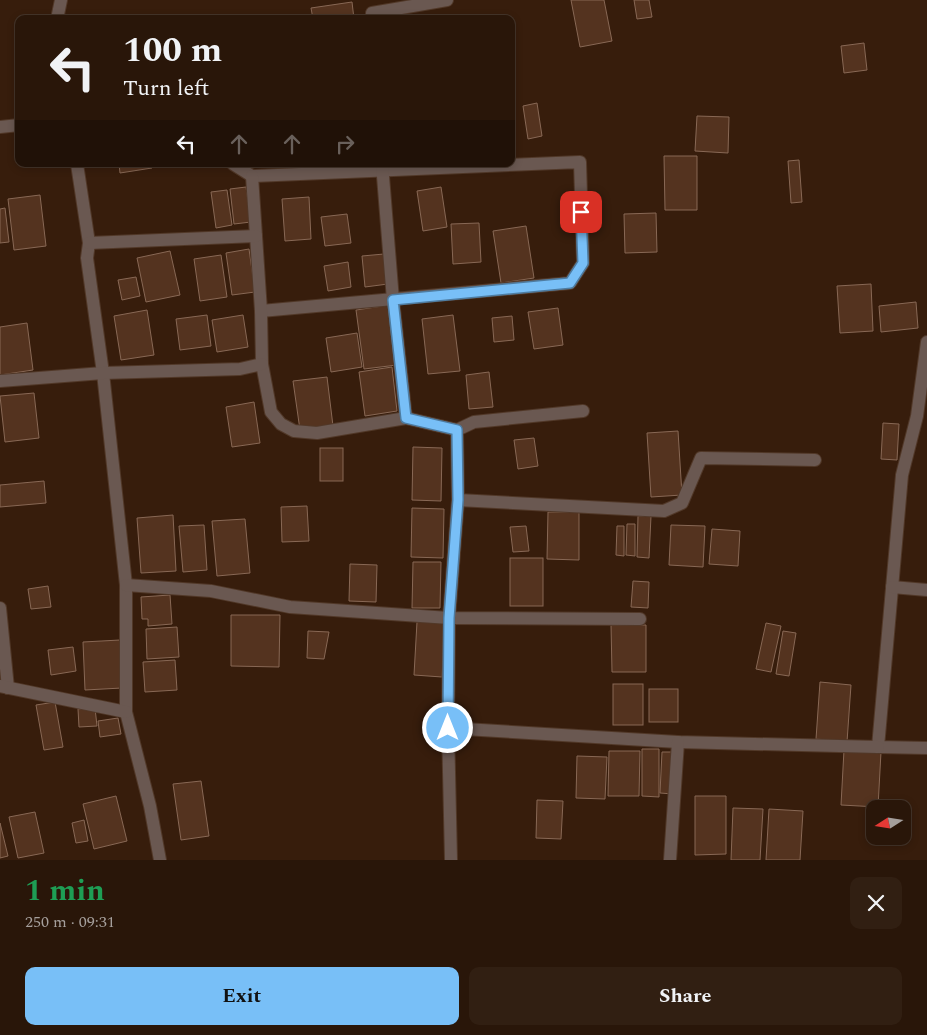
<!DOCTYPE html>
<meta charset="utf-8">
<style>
:root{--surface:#291609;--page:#311f12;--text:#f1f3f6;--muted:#a59f9c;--line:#45352a;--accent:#78bff7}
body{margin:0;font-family:Spectral,serif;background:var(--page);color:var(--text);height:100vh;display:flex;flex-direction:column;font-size:19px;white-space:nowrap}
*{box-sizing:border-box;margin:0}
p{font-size:16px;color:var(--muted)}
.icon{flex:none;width:28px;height:28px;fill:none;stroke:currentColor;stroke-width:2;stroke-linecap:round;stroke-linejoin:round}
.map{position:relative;height:860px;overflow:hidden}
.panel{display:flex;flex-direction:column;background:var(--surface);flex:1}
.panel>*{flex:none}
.hud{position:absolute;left:15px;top:15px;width:500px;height:152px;border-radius:10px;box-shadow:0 2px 8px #0003,0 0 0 1px var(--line);background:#291609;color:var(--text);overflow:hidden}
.needle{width:32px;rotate:258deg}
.buttons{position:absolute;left:866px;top:800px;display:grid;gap:10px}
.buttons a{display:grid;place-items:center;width:45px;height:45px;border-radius:10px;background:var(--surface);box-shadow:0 2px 8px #0003,0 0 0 1px var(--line);font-size:25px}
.pin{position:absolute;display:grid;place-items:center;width:42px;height:42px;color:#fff;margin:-21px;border-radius:10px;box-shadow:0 2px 8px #0006}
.me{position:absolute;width:55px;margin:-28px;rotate:0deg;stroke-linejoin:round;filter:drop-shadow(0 0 4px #0008)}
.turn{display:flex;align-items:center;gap:18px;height:105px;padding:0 25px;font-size:22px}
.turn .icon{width:65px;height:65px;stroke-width:2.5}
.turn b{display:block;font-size:35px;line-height:42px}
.lanes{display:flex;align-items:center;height:48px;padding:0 25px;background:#0003;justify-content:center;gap:25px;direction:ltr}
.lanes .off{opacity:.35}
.round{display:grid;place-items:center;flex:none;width:52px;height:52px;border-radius:10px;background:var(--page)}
.summary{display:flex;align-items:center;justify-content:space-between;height:85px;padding:0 25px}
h1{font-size:30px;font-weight:700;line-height:38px;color:#1e9e55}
.button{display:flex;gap:10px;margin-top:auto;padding:10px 25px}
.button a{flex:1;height:58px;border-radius:10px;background:var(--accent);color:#111;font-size:20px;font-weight:700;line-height:58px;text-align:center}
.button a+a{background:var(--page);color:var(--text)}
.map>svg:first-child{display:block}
.building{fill:#54331f;stroke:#886855}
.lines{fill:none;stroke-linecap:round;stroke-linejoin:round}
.minor-casing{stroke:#513828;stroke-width:14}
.minor{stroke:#6a5851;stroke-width:12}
.route-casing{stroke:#4e7ca1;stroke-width:12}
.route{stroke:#78bff7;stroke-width:9}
</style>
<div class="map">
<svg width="927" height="860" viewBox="0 0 927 860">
<rect width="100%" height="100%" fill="#371d0c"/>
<!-- building -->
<g class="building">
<polygon points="571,0 604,0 612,41 580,47"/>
<polygon points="634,0 649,0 652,17 637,19"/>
<polygon points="352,2 354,19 313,19 311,8"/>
<polygon points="864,43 867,70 844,73 841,46"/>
<polygon points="537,103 542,136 528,139 523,106"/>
<polygon points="697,116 729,117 728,153 695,151"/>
<polygon points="664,156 697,156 697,210 665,210"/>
<polygon points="799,160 802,202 791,203 788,161"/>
<polygon points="119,164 151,164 152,168 120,173"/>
<polygon points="246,187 251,222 234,224 230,189"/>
<polygon points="441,187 447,227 423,231 417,191"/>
<polygon points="227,190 232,225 216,228 211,192"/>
<polygon points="40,195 46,246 14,250 8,199"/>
<polygon points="309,197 311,239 285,241 282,199"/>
<polygon points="5,208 9,242 0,243 0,209"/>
<polygon points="656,213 657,252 625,253 624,214"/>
<polygon points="347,214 351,243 325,246 321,217"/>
<polygon points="479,223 481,262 453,264 451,224"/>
<polygon points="526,226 534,278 501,283 493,231"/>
<polygon points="249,249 255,292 232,295 226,253"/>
<polygon points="170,251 180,295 146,302 137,258"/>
<polygon points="384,254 388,284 365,287 362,256"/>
<polygon points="221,255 227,297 200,301 194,259"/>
<polygon points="348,262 351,287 328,291 324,266"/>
<polygon points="136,277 140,296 122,300 118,280"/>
<polygon points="871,284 873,331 840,333 837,286"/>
<polygon points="916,302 918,328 881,332 879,306"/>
<polygon points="389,305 397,365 364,369 356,310"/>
<polygon points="558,308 563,345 534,349 528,312"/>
<polygon points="147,310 154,355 121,360 114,316"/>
<polygon points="207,315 211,346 180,350 176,319"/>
<polygon points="243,315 248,347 217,352 212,320"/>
<polygon points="453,315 460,371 428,374 422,319"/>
<polygon points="512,316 514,340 494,342 492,318"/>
<polygon points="27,323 33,370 0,375 0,327"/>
<polygon points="357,333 362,367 331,372 326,338"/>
<polygon points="392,367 397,411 365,416 359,372"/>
<polygon points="489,372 493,407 469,409 466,375"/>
<polygon points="327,377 333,426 300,430 293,381"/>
<polygon points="34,393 39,438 5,442 0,396"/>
<polygon points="254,402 260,443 232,447 226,407"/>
<polygon points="883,423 899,424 897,460 881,459"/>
<polygon points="678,431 682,495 651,497 647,433"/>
<polygon points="534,438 538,466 518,469 514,440"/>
<polygon points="413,447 442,448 441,501 412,500"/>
<rect x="320" y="448" width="23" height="33"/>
<polygon points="44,481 46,503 0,507 0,485"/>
<polygon points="307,506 309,541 282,542 281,507"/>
<polygon points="412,508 444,509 443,558 411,557"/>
<polygon points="548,512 579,512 579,560 547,559"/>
<polygon points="173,515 176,571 141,573 137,518"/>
<polygon points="638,516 651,516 649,558 637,557"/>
<polygon points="245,519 250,573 217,576 212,521"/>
<polygon points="627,524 635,524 635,556 626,555"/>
<polygon points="204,525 207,570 183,572 179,526"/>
<polygon points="671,525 705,526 703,567 669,565"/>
<polygon points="526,526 529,551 513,552 510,527"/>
<polygon points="617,526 624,526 624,556 616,555"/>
<polygon points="712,529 740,531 738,566 709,564"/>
<rect x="510" y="558" width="33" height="48"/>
<polygon points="413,562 441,562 440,608 412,608"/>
<polygon points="350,564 377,565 376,602 349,601"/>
<polygon points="633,581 649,582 648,608 631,607"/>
<polygon points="48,586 51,607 31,609 28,589"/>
<polygon points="170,595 172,624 148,626 148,619 142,619 141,597"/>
<polygon points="231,615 280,615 279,667 231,666"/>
<polygon points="417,622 445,623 442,677 414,675"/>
<polygon points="766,623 781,626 771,672 756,669"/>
<polygon points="611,625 646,625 646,672 612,672"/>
<polygon points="177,627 179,657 147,659 146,629"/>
<polygon points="308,631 329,632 324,659 307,658"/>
<polygon points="783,631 796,633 789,676 776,674"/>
<polygon points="120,640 122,688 85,690 83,642"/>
<polygon points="73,647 76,671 51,675 48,650"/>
<polygon points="175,660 177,690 145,692 143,662"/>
<polygon points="820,682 851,685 847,742 816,739"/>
<rect x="613" y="684" width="30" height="41"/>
<rect x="649" y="689" width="29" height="33"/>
<polygon points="55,702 63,747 44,750 36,705"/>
<polygon points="95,708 97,726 79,727 78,709"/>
<polygon points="118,718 121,734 100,737 98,721"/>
<polygon points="642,749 659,749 659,797 642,796"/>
<polygon points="844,750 881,752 878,807 841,805"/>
<polygon points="609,751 640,751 639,796 608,796"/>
<polygon points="662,752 675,752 673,794 660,793"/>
<polygon points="577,756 607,757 605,799 576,798"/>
<polygon points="201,781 209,836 181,840 173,784"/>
<polygon points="116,796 127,841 94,849 83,804"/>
<polygon points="695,796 726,796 726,854 695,855"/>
<polygon points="537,800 563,801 561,839 536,838"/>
<polygon points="733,808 763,809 760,860 731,860"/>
<polygon points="769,809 803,811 800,860 766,860"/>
<polygon points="35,812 44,853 18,858 9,817"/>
<polygon points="84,820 88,841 76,843 72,823"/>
<polygon points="0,823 8,856 0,858"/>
</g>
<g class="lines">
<!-- minor casing -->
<g class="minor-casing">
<g id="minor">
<polyline points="372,13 447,0"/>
<polyline points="57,19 61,0"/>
<polyline points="0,127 19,125"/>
<polyline points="77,164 89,243 87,258 103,373 126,585 126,712 150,806 160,860"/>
<polyline points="233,164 252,176 580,162 583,263 570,283 261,311"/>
<polyline points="382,164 393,300 406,418"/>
<polyline points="252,176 261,311 262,364 271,412 281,424 294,431 317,433 406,418 457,430 474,422 583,411"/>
<polyline points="89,243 256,236"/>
<polyline points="927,342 917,416 902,475 878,747 927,748"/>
<polyline points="0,381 103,373 240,369 262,364"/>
<polyline points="458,500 664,511 682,503 701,458 815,460"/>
<polyline points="126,585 211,591 290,607 449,618 640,619"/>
<polyline points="892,587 927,590"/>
<polyline points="0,608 8,688"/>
<polyline points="0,686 126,712"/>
<polyline points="448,728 678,742 878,747"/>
<polyline points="451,860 448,728 449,618 458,500 457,430"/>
<polyline points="670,860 678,742"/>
</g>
</g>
<!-- minor -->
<use href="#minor" class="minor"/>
</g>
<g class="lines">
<!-- route casing -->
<g class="route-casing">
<polyline id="route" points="448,728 449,618 458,500 457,430 406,418 393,300 570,283 583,263 581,212"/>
</g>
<!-- route -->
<use href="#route" class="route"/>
</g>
</svg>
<div class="buttons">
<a><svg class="needle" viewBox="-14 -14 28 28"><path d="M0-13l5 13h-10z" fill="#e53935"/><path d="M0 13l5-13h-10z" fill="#a59f9c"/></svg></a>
</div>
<div class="pin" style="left:581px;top:212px;background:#d93025"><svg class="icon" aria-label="arrive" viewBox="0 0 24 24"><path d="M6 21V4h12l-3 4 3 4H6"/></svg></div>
<svg class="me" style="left:448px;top:728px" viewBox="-20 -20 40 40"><circle r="17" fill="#78bff7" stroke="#fff" stroke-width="3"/><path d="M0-11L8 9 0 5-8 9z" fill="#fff"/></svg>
<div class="hud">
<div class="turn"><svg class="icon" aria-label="left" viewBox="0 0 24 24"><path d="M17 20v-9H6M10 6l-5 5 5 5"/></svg><div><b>100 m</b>Turn left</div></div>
<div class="lanes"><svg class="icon" aria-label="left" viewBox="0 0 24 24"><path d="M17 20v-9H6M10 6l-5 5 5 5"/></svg><svg class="icon off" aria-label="ahead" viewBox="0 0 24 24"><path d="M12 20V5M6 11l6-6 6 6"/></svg><svg class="icon off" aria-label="ahead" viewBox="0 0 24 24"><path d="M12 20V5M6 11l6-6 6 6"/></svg><svg class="icon off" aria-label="right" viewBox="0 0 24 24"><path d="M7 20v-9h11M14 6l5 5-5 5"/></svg></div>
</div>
</div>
<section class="panel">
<div class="summary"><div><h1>1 min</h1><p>250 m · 09:31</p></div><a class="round"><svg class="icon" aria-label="close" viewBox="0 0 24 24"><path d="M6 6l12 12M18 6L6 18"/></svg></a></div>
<div class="button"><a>Exit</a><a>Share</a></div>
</section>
